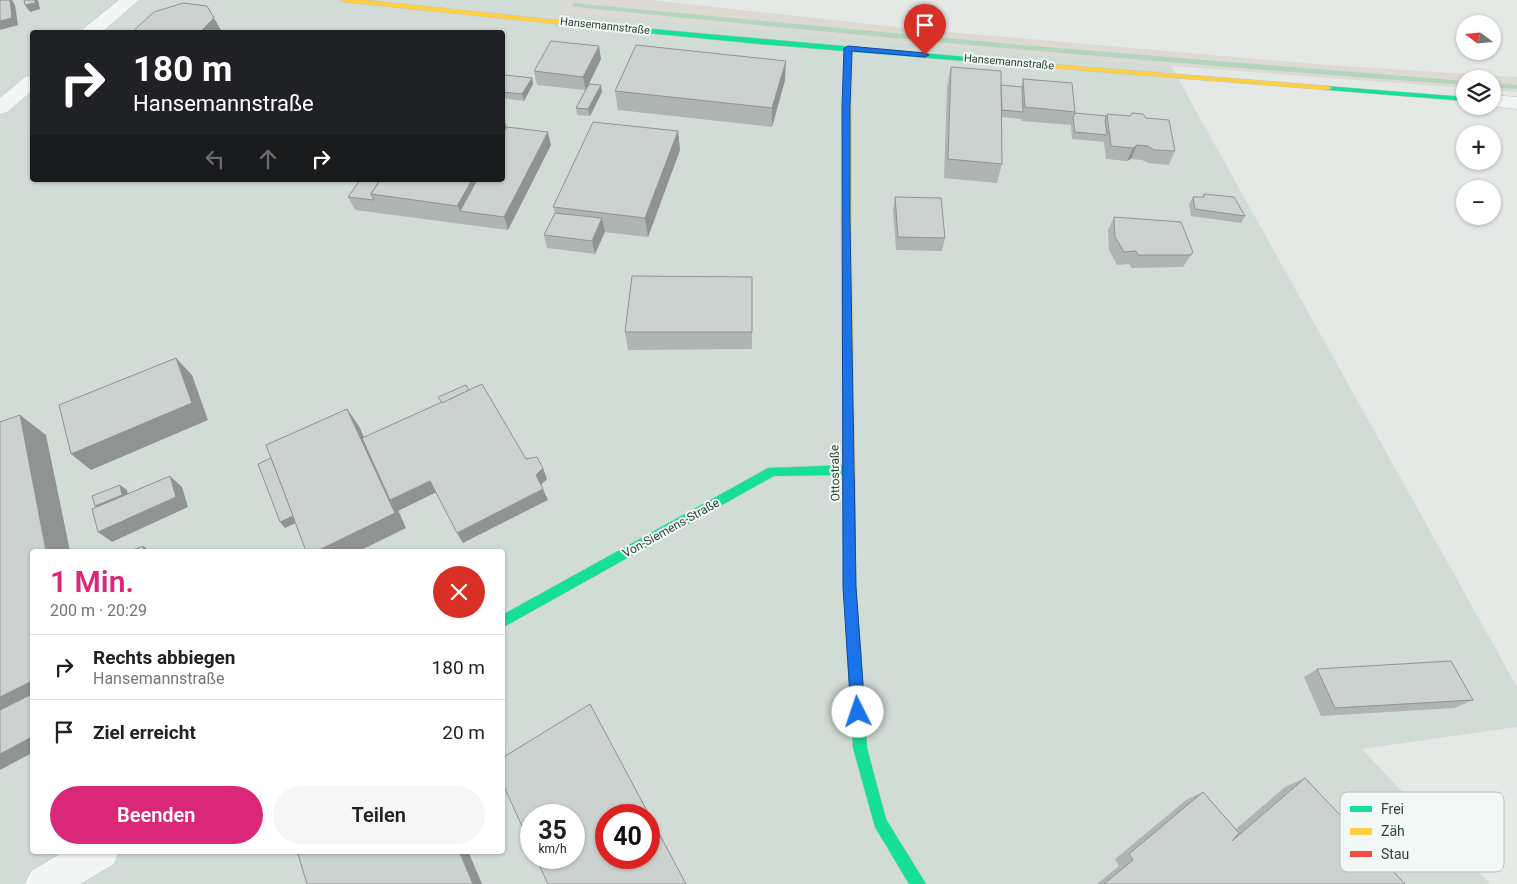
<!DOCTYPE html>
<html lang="de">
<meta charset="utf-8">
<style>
:root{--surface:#fff;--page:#f6f6f6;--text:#202124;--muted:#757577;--line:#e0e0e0;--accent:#db2777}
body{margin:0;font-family:Roboto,sans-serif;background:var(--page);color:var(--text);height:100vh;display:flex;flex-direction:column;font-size:19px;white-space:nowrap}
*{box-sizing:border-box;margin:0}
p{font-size:16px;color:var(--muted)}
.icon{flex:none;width:28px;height:28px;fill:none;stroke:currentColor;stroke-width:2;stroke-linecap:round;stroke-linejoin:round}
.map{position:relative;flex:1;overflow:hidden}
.sheet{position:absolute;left:30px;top:549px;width:475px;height:305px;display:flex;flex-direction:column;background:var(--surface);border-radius:5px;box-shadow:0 1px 4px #0004}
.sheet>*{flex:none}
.hud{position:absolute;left:30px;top:30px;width:475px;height:152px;border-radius:5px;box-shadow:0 1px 4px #0004;background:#202124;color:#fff;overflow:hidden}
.needle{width:32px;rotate:286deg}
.buttons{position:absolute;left:1456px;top:15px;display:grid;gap:10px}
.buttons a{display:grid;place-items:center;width:45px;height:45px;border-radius:50%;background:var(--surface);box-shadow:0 1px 4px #0004;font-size:25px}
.speed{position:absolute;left:520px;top:804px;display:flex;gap:10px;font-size:25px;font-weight:700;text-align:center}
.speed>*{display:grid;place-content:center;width:65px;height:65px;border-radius:50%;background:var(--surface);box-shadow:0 1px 4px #0004;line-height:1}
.speed small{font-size:12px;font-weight:400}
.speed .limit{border:8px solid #d22;background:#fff;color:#111}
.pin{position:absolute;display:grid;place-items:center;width:42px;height:42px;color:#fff;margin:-51px -21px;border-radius:50% 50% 50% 0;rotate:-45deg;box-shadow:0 0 5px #0007}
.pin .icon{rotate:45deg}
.me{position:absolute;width:55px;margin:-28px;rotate:356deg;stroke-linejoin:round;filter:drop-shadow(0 0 4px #0008)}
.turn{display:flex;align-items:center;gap:18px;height:105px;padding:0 20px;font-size:22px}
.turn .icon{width:65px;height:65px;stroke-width:2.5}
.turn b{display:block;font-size:35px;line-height:42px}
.lanes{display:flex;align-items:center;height:48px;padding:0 20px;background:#0003;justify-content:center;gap:25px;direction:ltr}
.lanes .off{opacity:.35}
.round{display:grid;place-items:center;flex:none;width:52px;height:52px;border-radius:26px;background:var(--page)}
.overview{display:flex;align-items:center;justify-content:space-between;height:85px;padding:0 20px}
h1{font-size:30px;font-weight:600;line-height:38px;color:var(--accent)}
.cta{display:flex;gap:10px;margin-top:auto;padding:10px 20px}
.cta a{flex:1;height:58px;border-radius:30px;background:var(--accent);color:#fff;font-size:20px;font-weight:600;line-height:58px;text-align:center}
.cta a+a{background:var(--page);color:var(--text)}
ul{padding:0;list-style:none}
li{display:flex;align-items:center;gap:15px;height:65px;padding:0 20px;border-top:1px solid var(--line)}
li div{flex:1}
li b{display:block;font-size:19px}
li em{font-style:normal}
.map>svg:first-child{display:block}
.built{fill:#d2dcd6;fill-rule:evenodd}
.green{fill:#dcdad3}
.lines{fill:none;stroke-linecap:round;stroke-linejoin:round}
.stream{fill:#b2d5bd;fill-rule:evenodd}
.street-casing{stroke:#c0c5c2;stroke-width:1}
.fast-casing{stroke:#c0c5c2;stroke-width:1}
.slow-casing{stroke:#c0c5c2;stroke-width:1}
.jam-casing{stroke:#c0c5c2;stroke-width:1}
.street{fill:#f3f6f4;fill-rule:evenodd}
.fast{fill:#16e098;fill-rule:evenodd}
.slow{fill:#ffcf43;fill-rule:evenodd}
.jam{fill:#f24e42;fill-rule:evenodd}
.wall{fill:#afb5b2}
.shaded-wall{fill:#8f9391}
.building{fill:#ccd2cf;stroke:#8f9391;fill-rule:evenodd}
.route{fill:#1a73e8;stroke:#114b97}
.labels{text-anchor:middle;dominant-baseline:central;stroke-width:4;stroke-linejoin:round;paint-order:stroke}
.far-street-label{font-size:11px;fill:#2a4435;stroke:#f2f8f5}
.street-label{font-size:12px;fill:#2a4435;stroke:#f2f8f5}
.key{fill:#f2f8f5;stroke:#b6c2bb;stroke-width:1}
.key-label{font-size:14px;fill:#2a4435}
</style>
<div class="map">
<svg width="1517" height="884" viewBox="0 0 1517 884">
<rect width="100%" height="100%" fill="#e4e9e6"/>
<!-- built -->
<path class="built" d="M0 0H563L560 12 1171 66 1517 687V727L1362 749 1490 884H0ZM32 32H502V180H32ZM32 551H502V851H32ZM531 815H574V858H531ZM606 815H649V858H606Z"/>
<!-- green -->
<polygon class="green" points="563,0 650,0 926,30 1327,65 1517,77 1517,92 1493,90 1492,79 1465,79 1465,88 1171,66 559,12"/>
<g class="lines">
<!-- stream -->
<g class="stream">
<path d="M573 3 1020 45 1465 81V85C1168 64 872 37 576 7H573Z"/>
<polygon points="1492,83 1517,85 1517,89 1492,87"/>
</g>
<!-- street casing -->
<g class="street-casing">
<g id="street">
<polygon points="119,0 139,0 102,32 82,32 84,28"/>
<polygon points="32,75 32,91 7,112 0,114 0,98 25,77"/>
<polygon points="1492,95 1517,97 1517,109 1489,106 1492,106"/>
<polygon points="65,851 119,851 114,864 80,884 25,884 31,871"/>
</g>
</g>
<!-- fast casing -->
<g class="fast-casing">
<g id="fast">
<polygon points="573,22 1001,60 1005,62 1001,64 759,44 576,26 573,26"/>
<polygon points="1325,86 1465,97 1465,101 1328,90 1325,90"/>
<polygon points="849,465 853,467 855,470 853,473 849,475 774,476 502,628 502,615 768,468"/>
<polygon points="854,645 859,647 861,651 867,748 886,819 926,884 909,884 875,827 853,748 847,651 849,647"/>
</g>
</g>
<!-- slow casing -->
<g class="slow-casing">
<g id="slow">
<polygon points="340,0 365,0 576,22 580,24 576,26 344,2"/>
<polygon points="845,46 852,48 851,219 855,478 853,481 849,483 845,481 843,478 841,219"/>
<polygon points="998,60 1328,86 1332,88 1328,90 1001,64 997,62"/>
</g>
</g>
<!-- jam casing -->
<g class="jam-casing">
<polygon id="jam" points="849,473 853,475 855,478 856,587 861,651 859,655 854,657 849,655 847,651 844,587 843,478 845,475"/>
</g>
<!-- street -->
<use href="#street" class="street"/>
<!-- fast -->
<use href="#fast" class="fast"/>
<!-- slow -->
<use href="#slow" class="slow"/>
<!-- jam -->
<use href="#jam" class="jam"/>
</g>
<!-- wall -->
<g class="wall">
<polygon points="601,59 589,84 602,92 590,116 577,115 576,108 585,90 537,85 534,71"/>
<polygon points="951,67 1001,85 1021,87 1023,79 1075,112 1075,113 1106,117 1107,114 1175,151 1169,165 1148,163 1142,160 1131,159 1127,161 1106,159 1104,142 1072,139 1071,125 1021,121 1021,119 1002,117 1002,164 997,183 944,178 947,86"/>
<polygon points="532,78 533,84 524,101 502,98 502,80"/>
<polygon points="785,80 772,127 618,110 615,91"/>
<polygon points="507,127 551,145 508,230 355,210 348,197"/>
<polygon points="678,131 680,150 648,237 604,232 595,254 547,248 544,235 555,213 553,207"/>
<polygon points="1204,194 1245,216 1241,223 1191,216 1189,204 1193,197 1202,197"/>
<polygon points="895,197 945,238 942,251 896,250 893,210"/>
<polygon points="1114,217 1193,252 1183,267 1132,268 1129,264 1117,265 1109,250 1108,230"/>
<polygon points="752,277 752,349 628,350 625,332"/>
<polygon points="1317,669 1473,700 1455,708 1321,716 1304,677"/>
<polygon points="1305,778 1405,884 1097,884 1119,866 1115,859 1186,800 1203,792 1236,829 1285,787"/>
</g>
<!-- shaded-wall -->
<g class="shaded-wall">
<polygon points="10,0 12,0 15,5 18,25 0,30 0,21"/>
<polygon points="35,0 38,0 40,9 30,12 25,5"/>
<polygon points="214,18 222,32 200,32"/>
<polygon points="599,46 601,59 586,90 583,77"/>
<polygon points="786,61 785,80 772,127 772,108"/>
<polygon points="532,78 533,84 524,101 522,94"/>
<polygon points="601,85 602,92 590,116 588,109"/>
<polygon points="505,122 511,141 502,155 502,126"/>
<polygon points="678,131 680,150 648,237 645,218"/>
<polygon points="548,132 551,145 508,230 504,217"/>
<polygon points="1137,145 1131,159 1127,161 1133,148"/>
<polygon points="472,180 489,180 460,211 457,206"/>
<polygon points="602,218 605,232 595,254 592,241"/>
<polygon points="176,358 192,375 208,420 91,470 71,454"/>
<polygon points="347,409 359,426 392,499 430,481 437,492 398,511 398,510 406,528 359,551 317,551"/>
<polygon points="20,415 46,435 70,551 46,551"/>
<polygon points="281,462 302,520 285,528 280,522"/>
<polygon points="543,468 547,479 540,486 536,475"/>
<polygon points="170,476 182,487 188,507 112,542 98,532"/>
<polygon points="120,485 127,490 129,500 102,512 95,506"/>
<polygon points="543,489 548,500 463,543 457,533"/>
<polygon points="143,546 150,551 144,551"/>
<polygon points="32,681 32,710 0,727 0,697"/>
<polygon points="32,737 32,753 0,770 0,754"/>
<polygon points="459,851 468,851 482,884 473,884"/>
</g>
<!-- building -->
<g class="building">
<polygon points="0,0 10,0 12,18 0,21"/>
<polygon points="24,0 35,0 35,3 25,5"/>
<polygon points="183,3 207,6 214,18 200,32 132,32 154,12"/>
<polygon points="551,41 599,46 583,77 534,71"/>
<polygon points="636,45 786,61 772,108 615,91"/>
<polygon points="951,67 1001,71 1002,164 948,159"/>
<polygon points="505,75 532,78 522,94 502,92 502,80"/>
<polygon points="1023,79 1072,83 1075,112 1025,107"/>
<polygon points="589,84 601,85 588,109 576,108"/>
<polygon points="1001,85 1022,87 1023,112 1002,110"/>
<polygon points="1075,113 1106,116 1105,121 1107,135 1075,132 1073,118"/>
<polygon points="1132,113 1143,114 1146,118 1169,120 1175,151 1154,150 1148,146 1137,145 1133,148 1111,146 1107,114 1130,116"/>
<polygon points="593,122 678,131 645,218 553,207"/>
<polygon points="507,127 548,132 504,217 460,211 477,180 502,180 502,135"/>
<polygon points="360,180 380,180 371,194 374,200 348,197"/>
<polygon points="380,180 472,180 457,206 371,194"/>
<polygon points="1204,194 1234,197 1245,216 1195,209 1193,197 1204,197"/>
<polygon points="895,197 941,198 945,238 898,237"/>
<polygon points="555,213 602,218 592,241 544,235"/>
<polygon points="1114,217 1181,222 1193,252 1191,255 1138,255 1136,251 1124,252 1115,237"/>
<polygon points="632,276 752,277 752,332 625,332"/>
<polygon points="176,358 192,403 71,454 59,405"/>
<polygon points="482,384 526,459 537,457 543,468 536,475 543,489 457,533 430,481 390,500 362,438"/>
<polygon points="466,385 469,390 442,403 438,397"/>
<polygon points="347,409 395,513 317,551 306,551 266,445"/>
<polygon points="20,415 46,551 32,551 32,681 0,697 0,422"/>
<polygon points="271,458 293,516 280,522 258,464"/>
<polygon points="170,476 176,497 98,532 92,509"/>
<polygon points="120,485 122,495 95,506 92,496"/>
<polygon points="143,546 144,551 130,551"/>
<polygon points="1451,661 1473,700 1335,708 1317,669"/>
<polygon points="32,694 32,737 0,754 0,710"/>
<path d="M590 704 686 884H548L536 858H574V815H531V846L502 782V758ZM606 815H649V858H606Z"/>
<polygon points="1305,778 1405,884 1104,884 1133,860 1129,854 1203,792 1239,833 1232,841"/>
<polygon points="297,851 459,851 473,884 307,884"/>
</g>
<!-- route -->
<polygon class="route" points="848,46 925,53 929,55 925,57 852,51 850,107 850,219 856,587 865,712 863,717 858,719 853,717 851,712 843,587 842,107 844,48"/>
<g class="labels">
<!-- far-street labels -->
<g class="far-street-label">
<text transform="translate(605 26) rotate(6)">Hansemannstraße</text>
<text transform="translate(1009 62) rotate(5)">Hansemannstraße</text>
</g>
<!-- street labels -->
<g class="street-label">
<text transform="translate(835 473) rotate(-91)">Ottostraße</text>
<text transform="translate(671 528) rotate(-29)">Von-Siemens-Straße</text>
</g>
</g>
<!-- legend -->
<rect x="1340" y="792" width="164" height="80" rx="8" class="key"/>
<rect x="1350" y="806" width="22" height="6" fill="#16e098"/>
<rect x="1350" y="828" width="22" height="7" fill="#ffcf43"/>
<rect x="1350" y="851" width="22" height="6" fill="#f24e42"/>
<g class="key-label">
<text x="1381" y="814">Frei</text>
<text x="1381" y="836">Zäh</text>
<text x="1381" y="859">Stau</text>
</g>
</svg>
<div class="buttons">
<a><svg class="needle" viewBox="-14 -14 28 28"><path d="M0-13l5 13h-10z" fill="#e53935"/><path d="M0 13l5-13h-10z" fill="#757577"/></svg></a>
<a><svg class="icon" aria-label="layers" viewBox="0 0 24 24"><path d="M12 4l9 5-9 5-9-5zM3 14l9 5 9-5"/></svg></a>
<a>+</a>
<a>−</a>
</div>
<div class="speed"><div>35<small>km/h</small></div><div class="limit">40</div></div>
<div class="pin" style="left:925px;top:55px;background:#d93025"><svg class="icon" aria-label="arrive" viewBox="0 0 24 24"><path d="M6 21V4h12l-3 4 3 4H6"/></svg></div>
<svg class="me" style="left:858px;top:712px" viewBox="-20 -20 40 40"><circle r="19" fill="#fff"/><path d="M0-13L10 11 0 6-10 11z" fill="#1a73e8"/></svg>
<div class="hud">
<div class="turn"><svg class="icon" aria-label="right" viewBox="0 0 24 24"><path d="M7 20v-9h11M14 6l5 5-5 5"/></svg><div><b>180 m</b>Hansemannstraße</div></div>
<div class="lanes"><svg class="icon off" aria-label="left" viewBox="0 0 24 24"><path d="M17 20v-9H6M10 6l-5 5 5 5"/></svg><svg class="icon off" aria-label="ahead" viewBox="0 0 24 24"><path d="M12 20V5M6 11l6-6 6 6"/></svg><svg class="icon" aria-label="right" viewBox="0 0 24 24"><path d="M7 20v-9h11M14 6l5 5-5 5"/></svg></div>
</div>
<section class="sheet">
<div class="overview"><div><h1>1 Min.</h1><p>200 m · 20:29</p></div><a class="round" style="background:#d93025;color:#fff"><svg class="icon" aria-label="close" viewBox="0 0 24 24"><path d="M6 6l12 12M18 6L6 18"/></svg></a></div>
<ul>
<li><svg class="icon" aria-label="right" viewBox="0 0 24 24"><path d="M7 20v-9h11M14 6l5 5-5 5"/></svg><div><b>Rechts abbiegen</b><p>Hansemannstraße</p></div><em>180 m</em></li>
<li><svg class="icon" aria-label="arrive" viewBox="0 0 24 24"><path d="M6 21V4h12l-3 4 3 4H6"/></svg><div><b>Ziel erreicht</b></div><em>20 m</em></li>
</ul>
<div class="cta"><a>Beenden</a><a>Teilen</a></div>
</section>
</div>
